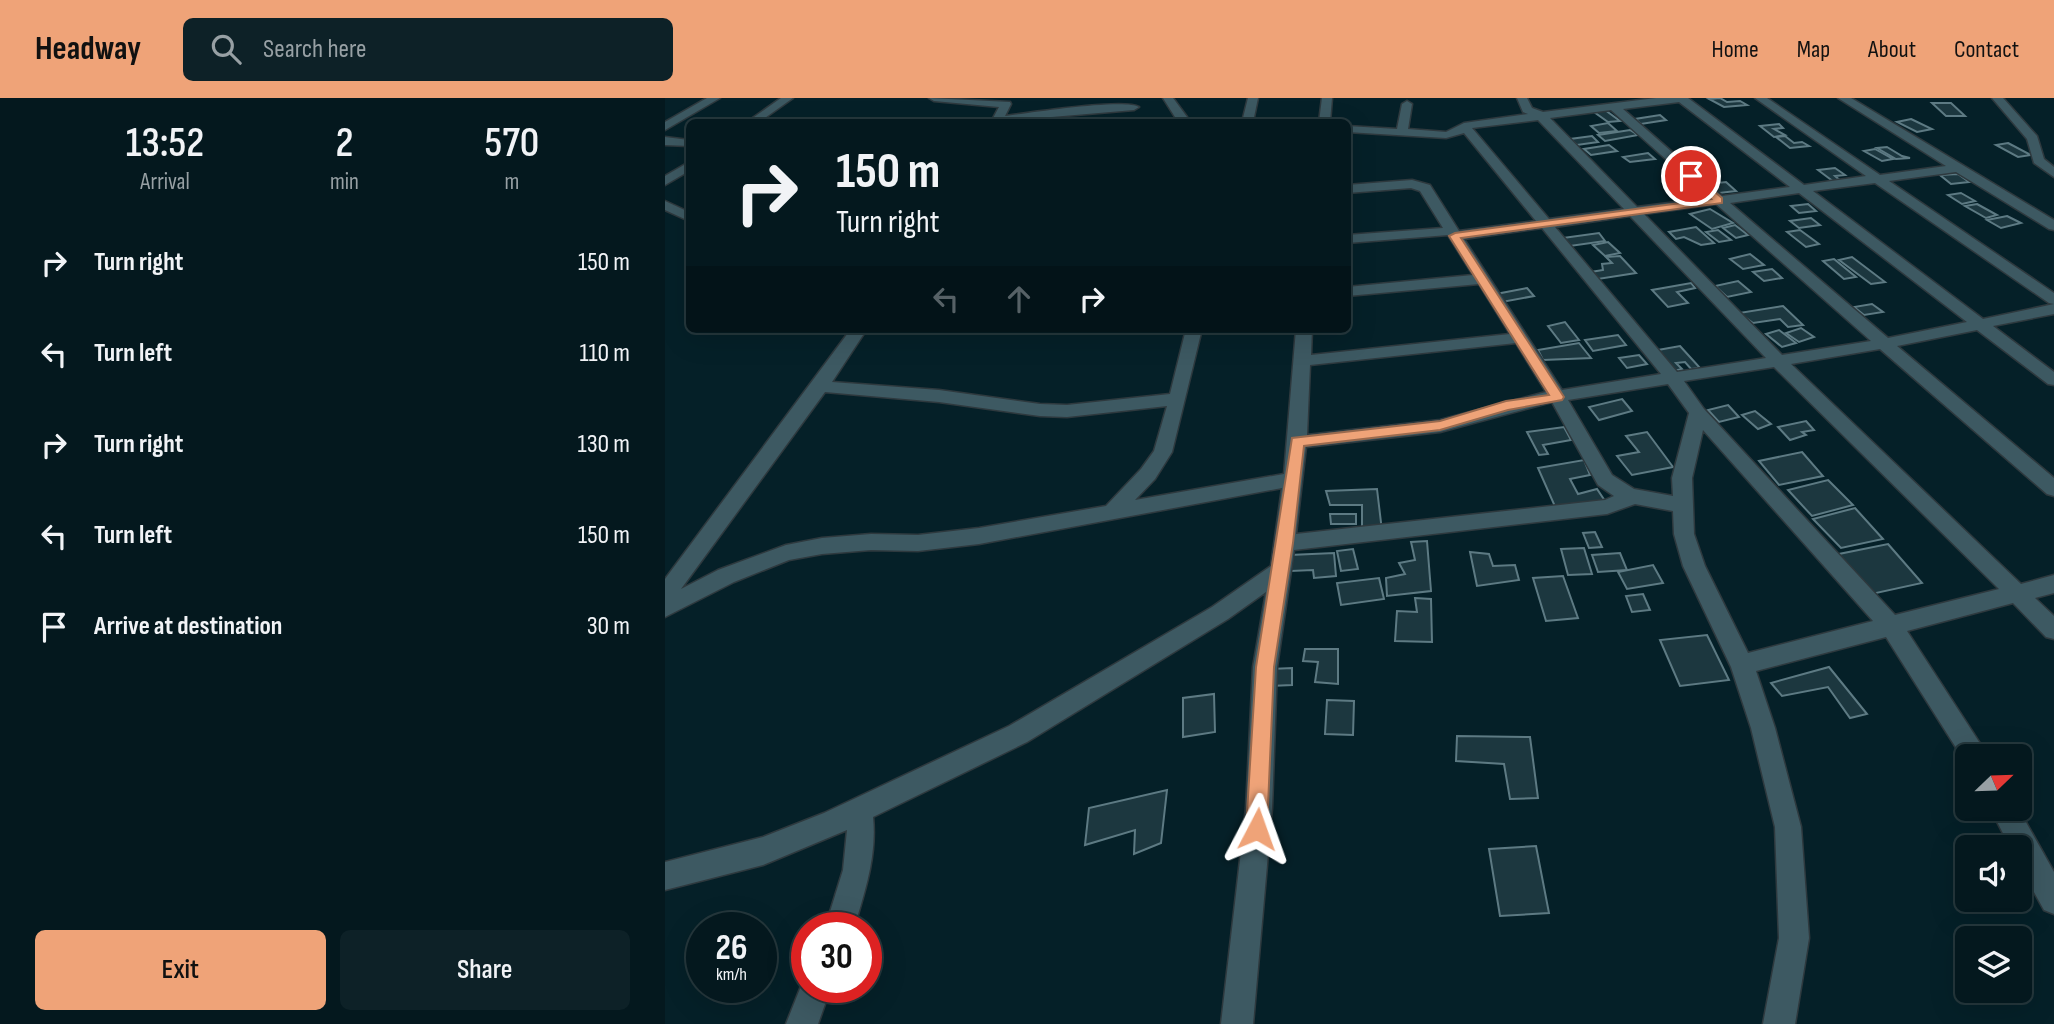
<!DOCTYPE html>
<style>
:root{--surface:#04181e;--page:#0d2127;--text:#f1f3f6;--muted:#97a0a4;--line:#25373c;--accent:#efa378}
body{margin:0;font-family:"Sofia Sans Condensed",sans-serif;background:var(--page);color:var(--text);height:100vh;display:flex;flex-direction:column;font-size:26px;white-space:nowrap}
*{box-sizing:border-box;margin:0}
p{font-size:23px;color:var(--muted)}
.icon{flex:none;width:38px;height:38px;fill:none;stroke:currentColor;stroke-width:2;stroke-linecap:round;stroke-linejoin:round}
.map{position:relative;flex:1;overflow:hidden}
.side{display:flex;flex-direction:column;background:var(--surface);width:665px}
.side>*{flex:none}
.guide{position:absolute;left:21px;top:21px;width:665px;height:214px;border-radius:10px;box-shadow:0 7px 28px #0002,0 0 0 2px var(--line);background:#04181e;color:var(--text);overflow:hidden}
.needle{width:46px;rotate:67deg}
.fabs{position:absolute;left:1290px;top:646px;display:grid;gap:14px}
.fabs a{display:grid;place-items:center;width:77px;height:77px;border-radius:10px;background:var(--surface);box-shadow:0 7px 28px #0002,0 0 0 2px var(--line);font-size:35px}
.speed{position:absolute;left:21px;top:814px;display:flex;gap:14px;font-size:35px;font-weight:700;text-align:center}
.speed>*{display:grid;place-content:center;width:91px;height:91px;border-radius:50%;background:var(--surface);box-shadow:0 7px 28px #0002,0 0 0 2px var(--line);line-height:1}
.speed small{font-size:18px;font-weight:400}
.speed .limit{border:10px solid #d22;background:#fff;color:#111}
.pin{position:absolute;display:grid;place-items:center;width:60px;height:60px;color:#fff;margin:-30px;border:4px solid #fff;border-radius:50%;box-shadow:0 2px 7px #0007}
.me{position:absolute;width:77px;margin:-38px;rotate:4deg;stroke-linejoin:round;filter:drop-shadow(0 0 5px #0008)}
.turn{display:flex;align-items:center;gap:24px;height:147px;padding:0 35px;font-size:32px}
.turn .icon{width:91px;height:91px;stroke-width:2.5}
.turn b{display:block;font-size:49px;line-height:60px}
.lanes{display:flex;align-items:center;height:66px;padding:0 35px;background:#0003;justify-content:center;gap:35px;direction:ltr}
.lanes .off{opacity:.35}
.eta{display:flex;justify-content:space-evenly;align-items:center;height:119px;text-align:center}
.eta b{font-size:42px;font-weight:600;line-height:49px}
.button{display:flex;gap:14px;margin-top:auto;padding:14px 35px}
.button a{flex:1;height:80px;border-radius:10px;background:var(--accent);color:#111;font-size:28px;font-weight:600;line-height:80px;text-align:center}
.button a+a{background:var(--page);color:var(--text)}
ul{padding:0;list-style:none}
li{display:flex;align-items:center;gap:21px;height:91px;padding:0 35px}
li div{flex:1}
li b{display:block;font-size:26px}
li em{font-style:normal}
header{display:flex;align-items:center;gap:42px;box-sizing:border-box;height:98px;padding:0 35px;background:var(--accent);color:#111}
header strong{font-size:33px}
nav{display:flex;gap:38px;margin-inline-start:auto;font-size:24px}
.search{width:490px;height:63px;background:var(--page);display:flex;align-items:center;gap:18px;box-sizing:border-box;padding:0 24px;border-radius:10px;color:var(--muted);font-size:26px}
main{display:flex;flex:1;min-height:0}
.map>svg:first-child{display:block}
.building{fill:#1c373f;stroke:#5d7a83;stroke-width:2}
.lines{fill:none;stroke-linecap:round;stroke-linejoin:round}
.minor-casing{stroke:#2e393e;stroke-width:3}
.minor{fill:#3d5962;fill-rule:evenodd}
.route{fill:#efa378;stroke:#9b6a4e;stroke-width:2}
</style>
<header>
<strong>Headway</strong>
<div class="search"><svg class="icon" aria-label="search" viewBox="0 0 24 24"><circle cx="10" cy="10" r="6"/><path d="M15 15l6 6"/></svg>Search here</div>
<nav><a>Home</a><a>Map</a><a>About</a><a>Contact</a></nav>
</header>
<main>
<section class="side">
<div class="eta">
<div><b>13:52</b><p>Arrival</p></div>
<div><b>2</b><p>min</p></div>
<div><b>570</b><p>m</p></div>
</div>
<ul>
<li><svg class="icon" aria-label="right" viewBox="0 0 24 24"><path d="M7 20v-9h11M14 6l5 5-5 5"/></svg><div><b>Turn right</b></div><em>150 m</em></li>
<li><svg class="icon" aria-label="left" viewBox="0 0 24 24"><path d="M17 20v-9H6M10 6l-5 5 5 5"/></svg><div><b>Turn left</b></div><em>110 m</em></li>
<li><svg class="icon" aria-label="right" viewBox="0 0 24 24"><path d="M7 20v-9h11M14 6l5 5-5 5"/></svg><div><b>Turn right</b></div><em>130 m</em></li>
<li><svg class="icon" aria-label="left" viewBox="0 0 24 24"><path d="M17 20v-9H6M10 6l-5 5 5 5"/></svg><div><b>Turn left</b></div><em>150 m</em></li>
<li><svg class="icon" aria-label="arrive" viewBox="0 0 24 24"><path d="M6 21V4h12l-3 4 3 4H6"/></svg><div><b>Arrive at destination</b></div><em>30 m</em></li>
</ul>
<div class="button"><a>Exit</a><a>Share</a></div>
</section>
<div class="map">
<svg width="1389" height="926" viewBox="0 0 1389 926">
<rect width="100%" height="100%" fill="#052028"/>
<!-- building -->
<g class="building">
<polygon points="1055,0 1062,4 1075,3 1082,7 1059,9 1044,1"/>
<polygon points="1267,5 1286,5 1300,18 1281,18"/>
<polygon points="940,12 955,23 943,24 929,14"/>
<polygon points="995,17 1001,22 976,26 970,21"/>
<polygon points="1246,21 1267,31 1252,34 1232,24"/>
<polygon points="943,25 952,33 934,35 926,28"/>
<polygon points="1114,26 1118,30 1109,31 1120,37 1109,39 1095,28"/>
<polygon points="965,32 973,37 940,43 933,37"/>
<polygon points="927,38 933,44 912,47 905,41"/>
<polygon points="1120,38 1129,45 1137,44 1144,48 1125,50 1111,39"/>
<polygon points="1343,45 1366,57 1353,59 1331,47"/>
<polygon points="944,47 952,53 926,57 919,51"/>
<polygon points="1222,49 1237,58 1245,60 1231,61 1212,50"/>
<polygon points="1210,51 1228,61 1217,63 1199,53"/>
<polygon points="983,55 990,61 965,64 958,59"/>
<polygon points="1170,70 1180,77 1170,78 1177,84 1169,84 1153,72"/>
<polygon points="1293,76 1304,84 1286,86 1275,77"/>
<polygon points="1061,84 1071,93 1054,95 1044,86"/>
<polygon points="1296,95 1310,103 1297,106 1283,97"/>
<polygon points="1143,106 1151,113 1134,115 1126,108"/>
<polygon points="1312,106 1332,117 1321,120 1300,108"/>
<polygon points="1045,111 1068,125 1047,131 1025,116"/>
<polygon points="1342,118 1356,125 1336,130 1322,122"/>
<polygon points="1146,120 1155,127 1134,130 1125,123"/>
<polygon points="1070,127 1083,137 1071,140 1058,130"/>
<polygon points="1031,129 1049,145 1036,147 1019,139 1011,141 1004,134"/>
<polygon points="1053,132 1066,142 1054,144 1041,134"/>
<polygon points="1135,132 1154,146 1141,149 1122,134"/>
<polygon points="934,135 940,143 905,148 898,140"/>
<polygon points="943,144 955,155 940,158 928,147"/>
<polygon points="1085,156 1099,167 1078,171 1065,161"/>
<polygon points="955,158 971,175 933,181 926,174 938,172 937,166 947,165 941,159"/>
<polygon points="1187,159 1220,184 1206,186 1174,162"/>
<polygon points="1169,161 1191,179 1179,181 1158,163"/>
<polygon points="1107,171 1117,180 1099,183 1088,174"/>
<polygon points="1073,183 1086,194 1062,199 1050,188"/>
<polygon points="1026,185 1030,190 1012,194 1023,205 1003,209 987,192"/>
<polygon points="862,190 869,198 837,204 831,196"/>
<polygon points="1207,206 1218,214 1199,217 1189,209"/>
<polygon points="1118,208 1138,227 1123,229 1115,221 1088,225 1074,215"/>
<polygon points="900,224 914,242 896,245 883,228"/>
<polygon points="1136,230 1149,239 1134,244 1121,235"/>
<polygon points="1114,232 1131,245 1117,249 1101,236"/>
<polygon points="953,237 961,247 928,253 920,242"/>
<polygon points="914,245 926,260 878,262 873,252"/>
<polygon points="1015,248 1035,270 1026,271 1020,264 1011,265 1017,271 1009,273 993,252"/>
<polygon points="974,257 982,266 962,270 954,260"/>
<polygon points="957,301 967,313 934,322 924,309"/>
<polygon points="1063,307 1074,319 1054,324 1043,312"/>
<polygon points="1090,313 1106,326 1093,331 1077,317"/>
<polygon points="1141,323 1149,332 1137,334 1141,337 1125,342 1113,329"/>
<polygon points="899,329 906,342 878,347 883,356 874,357 862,334"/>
<polygon points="982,334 1008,369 967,377 952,358 974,354 961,338"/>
<polygon points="1137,354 1158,378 1114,387 1094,363"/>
<polygon points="919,362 925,377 905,381 913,396 932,391 942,406 892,413 873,370"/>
<polygon points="1163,382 1188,407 1147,418 1123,392"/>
<polygon points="712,391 717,433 697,433 697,407 665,407 661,393"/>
<polygon points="1190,410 1218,441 1176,450 1148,421"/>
<polygon points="665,416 691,416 691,426 666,426"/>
<polygon points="930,434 937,449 924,450 918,435"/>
<polygon points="762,443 766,493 722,498 721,480 740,476 734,465 750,462 746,444"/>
<polygon points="1223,446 1257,485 1202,497 1169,457"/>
<polygon points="919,450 927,476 903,477 896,451"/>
<polygon points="688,451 693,471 676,473 672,453"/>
<polygon points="805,454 824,456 828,468 850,467 854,482 812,488"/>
<polygon points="669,455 671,478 649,480 648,472 626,473 625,457"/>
<polygon points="955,455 962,472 933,474 927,457"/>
<polygon points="988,467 998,485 962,491 953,474"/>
<polygon points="898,478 913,520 881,523 868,480"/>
<polygon points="714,480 719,501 676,507 672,485"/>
<polygon points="978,496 985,512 967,514 961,498"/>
<polygon points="750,500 766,501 767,544 730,543 732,513 752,514"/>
<polygon points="1042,537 1064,582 1015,588 995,542"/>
<polygon points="640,551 673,551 673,586 650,584 653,564 638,563"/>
<polygon points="1164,569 1202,616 1185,620 1163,589 1117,598 1106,585"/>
<polygon points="627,570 627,587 602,588 603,571"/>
<polygon points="549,596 550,634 518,639 518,600"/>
<polygon points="662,602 689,603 688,637 660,636"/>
<polygon points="792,638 865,639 873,700 845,701 839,666 791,663"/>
<polygon points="502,692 496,745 469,756 470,732 420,747 424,710"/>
<polygon points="871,748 884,815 835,818 824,751"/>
</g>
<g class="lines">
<!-- minor casing -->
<g class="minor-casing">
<g id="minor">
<polygon points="42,0 55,0 0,32 0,24"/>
<polygon points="116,0 128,0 94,24 82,24"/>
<path d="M264 0 345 4 346 6 340 18C363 15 460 0 474 9L469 12 326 24 334 9 269 3Z"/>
<polygon points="498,0 508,0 522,19 517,24 507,24 510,19"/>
<polygon points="583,0 593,0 588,24 577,24"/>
<polygon points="657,0 667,0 665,24 654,24"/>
<path d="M852 0H862L867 10 878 14 991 0H1023L1139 87 1201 78 1090 0H1102L1215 77 1281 68 1173 0H1186L1389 122V132L1384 131 1291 74 1224 83 1389 195V216L1328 228 1389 274V287L1383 286 1312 232 1232 248 1389 380V398L1382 396 1215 251 1126 266 1356 486 1389 477V495L1370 500 1389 518V541L1381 539 1348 505 1242 533 1318 650 1322 658H1302V667L1221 539 1091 573 1110 630 1136 729 1144 840 1130 926H1098L1114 840 1110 729 1086 630 1066 569 1018 468 1009 436 1008 413 970 406 942 416 629 452 612 569 607 710 588 926H556L581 710 588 569 601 494 563 521 362 644 208 719C212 758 200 793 189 830H160L178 772 182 732 98 767 0 792V764L98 739 159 715 344 628 547 509 606 468 617 390 314 446 253 453 206 452 157 456 124 462 69 484 0 519V481L186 231H202L167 284 274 292 375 306 402 307 505 296 521 231H537L507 354 490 381 470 402 619 376 631 231H647L646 257 845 236 814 186 682 198V189L808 177 783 137 682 145V137L778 130 755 93 746 90 682 95V87L747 82 765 87 794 133 871 123 799 35 781 40 682 34V28L732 31 737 6 742 3 747 6 743 31 781 34 799 25 863 16 858 14ZM1014 4 1125 89 1057 98 958 11ZM946 12 1044 100 972 109 885 20ZM873 22 959 111 884 121 807 30ZM1210 85 1384 205 1389 206 1318 221 1148 93ZM1134 95 1302 224 1223 240 1065 105ZM1051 106 1206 243 1117 257 979 116ZM965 118 1101 260 1012 274 890 129ZM877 130 996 276 897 292 799 141ZM851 245 881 294 775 322 642 337 645 267ZM1109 269 1334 491 1230 517 1039 311 1019 283ZM1003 286 1024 315 1007 380 1008 398 969 391 947 377 903 302ZM160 294 274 304 375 318 402 319 502 308 489 353 476 371 441 408 314 430 253 437 206 436 157 440 121 447 53 472 16 491ZM887 304 933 387 949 398 940 402 631 436 641 349 775 334ZM1038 332 1208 523 1083 555 1040 468 1029 436 1027 380Z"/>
<polygon points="1327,0 1338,0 1372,38 1379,61 1389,69 1389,79 1369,65 1362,41"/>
<polygon points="0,39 24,42 24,48 0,47"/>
<polygon points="24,64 24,73 0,87 0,78"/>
<polygon points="0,103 24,114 24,123 0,112"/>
<polygon points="1325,710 1353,710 1389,774 1389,816 1379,812 1354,767 1354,749 1345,749"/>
<polygon points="140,878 142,889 166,889 153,926 121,926"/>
</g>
</g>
<!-- minor -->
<use href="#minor" class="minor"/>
</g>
<!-- route -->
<polygon class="route" points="1022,76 1029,76 1057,100 1057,105 796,140 899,299 897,302 843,312 775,332 639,348 628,445 609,569 602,731 599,738 592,741 584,738 581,731 591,569 627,340 775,323 841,303 884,297 784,138 790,135 1046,101 1022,80"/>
</svg>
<div class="fabs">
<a><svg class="needle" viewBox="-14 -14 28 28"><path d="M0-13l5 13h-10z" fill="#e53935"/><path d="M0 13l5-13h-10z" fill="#97a0a4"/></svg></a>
<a><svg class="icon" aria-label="sound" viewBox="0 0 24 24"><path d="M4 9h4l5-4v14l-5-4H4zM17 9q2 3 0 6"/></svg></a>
<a><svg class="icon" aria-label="layers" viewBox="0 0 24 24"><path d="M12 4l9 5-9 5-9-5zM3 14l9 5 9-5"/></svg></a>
</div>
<div class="speed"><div>26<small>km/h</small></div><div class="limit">30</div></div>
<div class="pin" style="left:1026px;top:78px;background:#d93025"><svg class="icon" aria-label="arrive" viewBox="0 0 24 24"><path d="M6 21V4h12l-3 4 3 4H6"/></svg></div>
<svg class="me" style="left:592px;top:731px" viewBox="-20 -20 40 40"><path d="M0-17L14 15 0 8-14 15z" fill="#efa378" stroke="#fff" stroke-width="4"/></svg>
<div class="guide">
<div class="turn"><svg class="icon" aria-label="right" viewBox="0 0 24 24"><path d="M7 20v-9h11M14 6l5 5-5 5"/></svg><div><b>150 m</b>Turn right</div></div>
<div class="lanes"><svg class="icon off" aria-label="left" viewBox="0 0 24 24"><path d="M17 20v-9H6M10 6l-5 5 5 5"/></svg><svg class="icon off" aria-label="ahead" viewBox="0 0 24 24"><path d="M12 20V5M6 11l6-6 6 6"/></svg><svg class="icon" aria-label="right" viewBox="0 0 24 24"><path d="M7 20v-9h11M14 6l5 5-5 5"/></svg></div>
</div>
</div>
</main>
